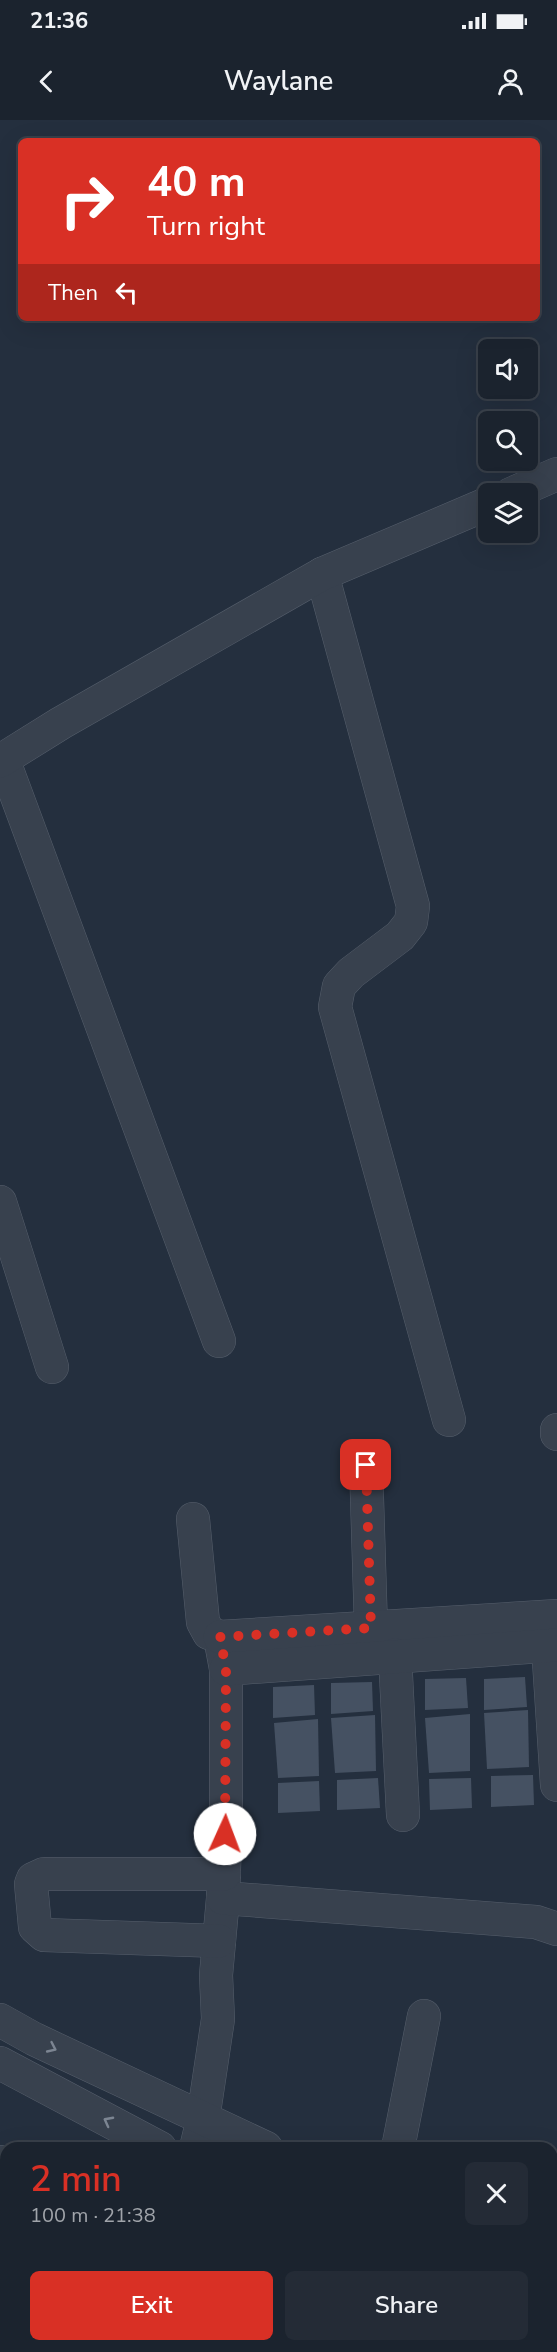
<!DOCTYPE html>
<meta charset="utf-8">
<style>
:root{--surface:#1b232e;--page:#242b36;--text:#f1f3f6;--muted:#a0a4aa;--line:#39404a;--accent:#d93025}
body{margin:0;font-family:"Nunito Sans",sans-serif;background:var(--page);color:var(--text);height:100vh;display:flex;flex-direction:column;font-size:22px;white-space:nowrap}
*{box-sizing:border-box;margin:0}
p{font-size:20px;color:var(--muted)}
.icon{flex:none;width:33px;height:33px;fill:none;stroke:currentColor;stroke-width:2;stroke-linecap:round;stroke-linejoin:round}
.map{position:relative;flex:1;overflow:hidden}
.panel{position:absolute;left:0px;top:2022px;width:558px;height:210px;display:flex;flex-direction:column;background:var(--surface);border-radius:18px 18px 0 0;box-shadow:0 6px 24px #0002,0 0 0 2px var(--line)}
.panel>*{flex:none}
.hud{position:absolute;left:18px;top:18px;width:522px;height:183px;border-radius:9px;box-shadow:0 6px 24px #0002,0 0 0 2px var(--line);background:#d93025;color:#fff;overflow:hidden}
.controls{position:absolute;left:478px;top:219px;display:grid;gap:12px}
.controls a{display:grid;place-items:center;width:60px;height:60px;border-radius:9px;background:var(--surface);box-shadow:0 6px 24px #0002,0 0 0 2px var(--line);font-size:30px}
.pin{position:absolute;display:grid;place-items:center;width:51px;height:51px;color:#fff;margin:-26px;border-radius:12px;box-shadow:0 3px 9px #0006}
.me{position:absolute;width:66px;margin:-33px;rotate:2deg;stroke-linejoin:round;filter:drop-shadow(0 0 4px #0008)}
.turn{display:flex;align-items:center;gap:21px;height:126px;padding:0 30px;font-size:27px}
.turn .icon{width:78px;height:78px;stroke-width:2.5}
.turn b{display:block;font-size:42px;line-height:51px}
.then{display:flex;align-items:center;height:57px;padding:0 30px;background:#0003;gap:12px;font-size:22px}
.round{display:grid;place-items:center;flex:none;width:63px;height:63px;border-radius:9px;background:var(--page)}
.overview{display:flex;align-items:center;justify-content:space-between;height:102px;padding:0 30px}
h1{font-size:36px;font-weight:600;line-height:45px;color:var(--accent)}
.action{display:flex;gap:12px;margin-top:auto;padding:12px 30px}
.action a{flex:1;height:69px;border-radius:9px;background:var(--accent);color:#fff;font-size:24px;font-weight:600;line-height:69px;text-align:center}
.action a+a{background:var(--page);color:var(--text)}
.status{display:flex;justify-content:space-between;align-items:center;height:42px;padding:0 30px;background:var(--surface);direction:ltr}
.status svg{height:16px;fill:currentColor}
header{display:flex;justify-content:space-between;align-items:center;height:78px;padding:0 30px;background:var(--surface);font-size:27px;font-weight:600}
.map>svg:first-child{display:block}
.building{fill:#455162}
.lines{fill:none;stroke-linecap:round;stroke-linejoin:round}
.minor-casing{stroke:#565f6c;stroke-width:34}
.minor{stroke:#38414e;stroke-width:33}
.oneway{stroke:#7c8592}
.route{stroke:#d93025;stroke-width:10;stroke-dasharray:0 18}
</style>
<div class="status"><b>21:36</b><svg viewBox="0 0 49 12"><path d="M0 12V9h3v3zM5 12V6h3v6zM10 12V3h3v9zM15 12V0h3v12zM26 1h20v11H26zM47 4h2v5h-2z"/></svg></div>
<header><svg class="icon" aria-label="back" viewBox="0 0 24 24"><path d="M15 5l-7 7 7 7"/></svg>Waylane<svg class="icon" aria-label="person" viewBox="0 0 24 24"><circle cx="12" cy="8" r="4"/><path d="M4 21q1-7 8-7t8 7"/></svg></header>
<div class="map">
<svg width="557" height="2232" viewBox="0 0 557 2232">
<rect width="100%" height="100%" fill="#242f3e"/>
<!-- building -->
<g class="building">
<polygon points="525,1557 527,1587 484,1590 484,1559"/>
<polygon points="466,1558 468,1588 425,1590 425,1559"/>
<polygon points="372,1562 373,1591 331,1594 331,1563"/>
<polygon points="314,1565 315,1595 273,1598 273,1567"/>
<polygon points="528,1590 529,1647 487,1649 484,1593"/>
<polygon points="470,1594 470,1651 429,1653 425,1598"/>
<polygon points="375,1595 376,1651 335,1653 331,1598"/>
<polygon points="318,1599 319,1656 278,1658 274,1603"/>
<polygon points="533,1655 534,1685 491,1687 491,1656"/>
<polygon points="378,1658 380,1688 337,1690 337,1660"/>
<polygon points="471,1658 472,1688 430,1690 429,1659"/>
<polygon points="319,1661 320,1691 278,1693 278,1663"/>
</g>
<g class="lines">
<!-- minor casing -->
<g class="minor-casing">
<g id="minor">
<polyline points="511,374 557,354"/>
<polyline points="322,454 413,786 411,802 400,816 351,853 339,866 335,887 449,1300"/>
<polyline points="3,639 219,1221"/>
<polyline points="0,641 61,603 322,454 489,383"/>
<polyline points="0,1082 52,1247"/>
<polyline points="557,1310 557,1314"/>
<polyline points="366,1345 371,1508"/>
<polyline points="193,1399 203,1502 209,1513 220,1517 226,1549 226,1694 223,1778 216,1855 218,1899 203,1999 196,2028"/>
<polyline points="220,1517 557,1496"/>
<polyline points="548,1526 557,1665"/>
<polyline points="395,1535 403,1695"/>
<polyline points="226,1549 557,1525"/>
<polyline points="223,1778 536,1802 557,1809"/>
<polyline points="219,1821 44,1815 35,1807 31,1764 33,1759 44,1754 224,1754"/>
<polyline points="0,1900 34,1919 266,2028"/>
<polyline points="0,1943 160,2028"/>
<polyline points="398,2028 424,1896"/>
<polyline points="0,2042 6,2045"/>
<polyline points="552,2087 557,2061"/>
<polyline points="552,2132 557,2134"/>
<polyline points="552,2185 557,2186"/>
<polyline points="211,2232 213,2226"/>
</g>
</g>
<!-- minor -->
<use href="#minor" class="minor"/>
</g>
<!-- one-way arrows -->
<defs><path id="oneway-chevron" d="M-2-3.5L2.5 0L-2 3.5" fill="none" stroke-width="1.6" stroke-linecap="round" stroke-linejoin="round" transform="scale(1.5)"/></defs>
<g class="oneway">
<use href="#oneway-chevron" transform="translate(52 1928) rotate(25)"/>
<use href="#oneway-chevron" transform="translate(108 2001) rotate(-152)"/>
</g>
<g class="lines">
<!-- route -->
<polyline class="route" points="225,1714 226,1549 220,1517 371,1508 366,1345"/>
</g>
</svg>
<div class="controls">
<a><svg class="icon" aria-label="sound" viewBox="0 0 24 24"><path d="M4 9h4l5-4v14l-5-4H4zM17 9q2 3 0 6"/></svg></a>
<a><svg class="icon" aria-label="search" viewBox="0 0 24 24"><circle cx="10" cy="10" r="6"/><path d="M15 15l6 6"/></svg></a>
<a><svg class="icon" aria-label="layers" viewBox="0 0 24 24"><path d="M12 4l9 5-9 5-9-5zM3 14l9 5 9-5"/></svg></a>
</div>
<div class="pin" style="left:366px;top:1345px;background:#d93025"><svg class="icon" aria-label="arrive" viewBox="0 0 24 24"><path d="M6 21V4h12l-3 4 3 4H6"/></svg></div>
<svg class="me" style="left:225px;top:1714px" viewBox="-20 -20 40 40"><circle r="19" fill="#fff"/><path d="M0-13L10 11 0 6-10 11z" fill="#d93025"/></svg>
<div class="hud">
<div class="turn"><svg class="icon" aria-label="right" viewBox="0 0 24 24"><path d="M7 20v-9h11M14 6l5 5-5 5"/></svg><div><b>40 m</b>Turn right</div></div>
<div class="then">Then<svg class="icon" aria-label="left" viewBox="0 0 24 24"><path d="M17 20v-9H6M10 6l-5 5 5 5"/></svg></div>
</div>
<section class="panel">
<div class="overview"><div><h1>2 min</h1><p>100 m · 21:38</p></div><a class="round"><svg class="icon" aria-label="close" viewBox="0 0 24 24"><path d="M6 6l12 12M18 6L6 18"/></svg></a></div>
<div class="action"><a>Exit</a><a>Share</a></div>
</section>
</div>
